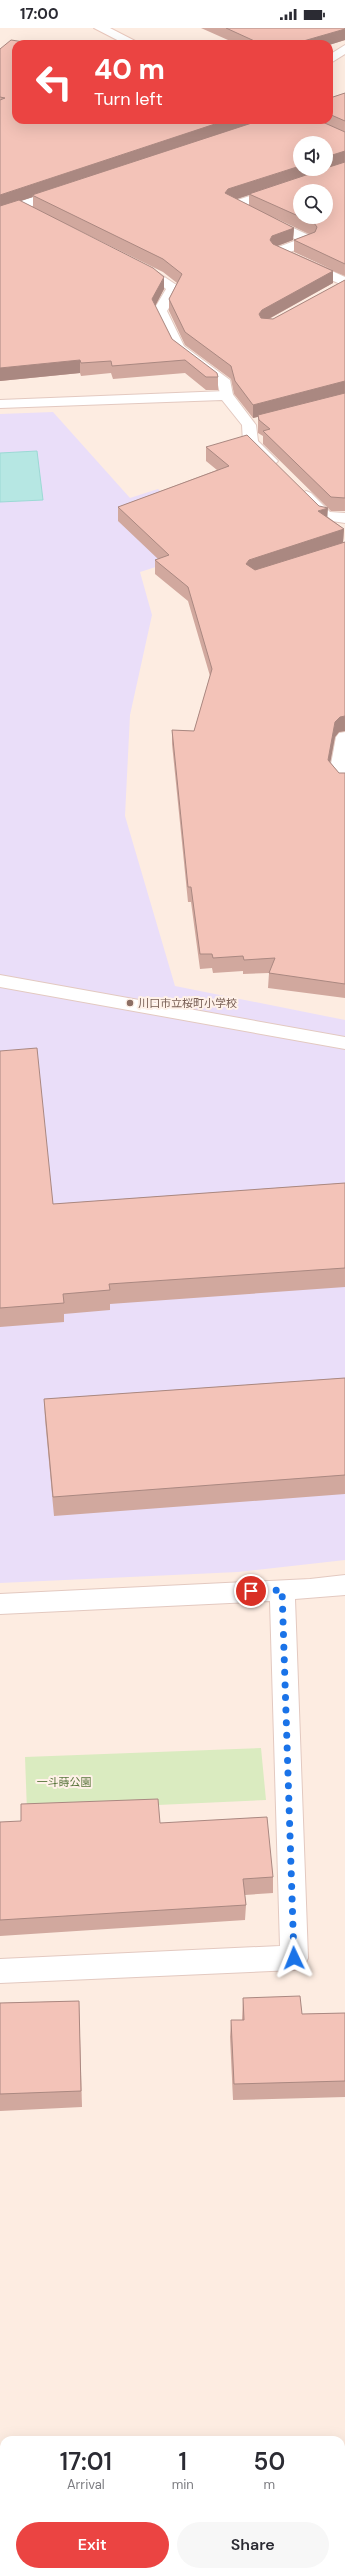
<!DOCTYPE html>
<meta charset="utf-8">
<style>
:root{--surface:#fff;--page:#f7f7f7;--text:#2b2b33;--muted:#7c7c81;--accent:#eb4442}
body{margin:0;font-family:"DM Sans","Noto Sans JP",sans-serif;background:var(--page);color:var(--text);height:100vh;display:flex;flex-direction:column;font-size:15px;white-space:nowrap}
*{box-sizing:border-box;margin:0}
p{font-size:13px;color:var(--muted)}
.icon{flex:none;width:22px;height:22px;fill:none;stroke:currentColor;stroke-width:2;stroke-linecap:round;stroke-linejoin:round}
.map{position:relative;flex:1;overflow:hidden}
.panel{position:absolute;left:0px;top:2408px;width:345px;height:140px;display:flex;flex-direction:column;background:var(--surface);border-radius:12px 12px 0 0;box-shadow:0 4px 16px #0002}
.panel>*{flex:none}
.banner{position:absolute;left:12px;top:12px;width:321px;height:84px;border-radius:12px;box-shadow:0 4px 16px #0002;background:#eb4442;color:#fff;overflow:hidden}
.controls{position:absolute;left:293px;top:108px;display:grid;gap:8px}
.controls a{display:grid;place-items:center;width:40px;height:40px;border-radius:50%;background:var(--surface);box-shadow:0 4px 16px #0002;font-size:20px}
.pin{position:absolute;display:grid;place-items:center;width:34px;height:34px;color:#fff;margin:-17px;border:2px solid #fff;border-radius:50%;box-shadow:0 1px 4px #0007}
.me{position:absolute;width:44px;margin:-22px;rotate:358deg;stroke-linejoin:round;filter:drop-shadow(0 0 3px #0008)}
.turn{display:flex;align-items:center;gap:14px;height:84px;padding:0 16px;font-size:18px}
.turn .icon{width:52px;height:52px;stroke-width:2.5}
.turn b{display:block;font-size:28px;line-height:34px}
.eta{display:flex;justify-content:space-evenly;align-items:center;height:68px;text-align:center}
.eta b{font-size:24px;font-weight:600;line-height:28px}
.cta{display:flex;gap:8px;margin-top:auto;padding:8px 16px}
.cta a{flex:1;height:46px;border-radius:24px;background:var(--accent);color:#fff;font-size:16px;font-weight:600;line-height:46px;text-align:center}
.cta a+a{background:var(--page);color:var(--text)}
.status{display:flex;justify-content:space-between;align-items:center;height:28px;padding:0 20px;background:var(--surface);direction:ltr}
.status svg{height:11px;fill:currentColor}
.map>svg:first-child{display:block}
.education{fill:#eadef9}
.green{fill:#daebc0}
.water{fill:#b6e7e3;stroke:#9cd9d5}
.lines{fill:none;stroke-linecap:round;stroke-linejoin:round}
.lane-casing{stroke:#e3c9c0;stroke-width:2}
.street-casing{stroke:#e3c9c0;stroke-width:2}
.secondary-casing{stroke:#e9c8bd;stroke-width:2}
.path{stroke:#d8a69c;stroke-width:3;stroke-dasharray:1.5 4;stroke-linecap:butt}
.lane{fill:#fff;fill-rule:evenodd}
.street{fill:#fff;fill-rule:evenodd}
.secondary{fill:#fff;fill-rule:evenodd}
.wall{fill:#d1a89e;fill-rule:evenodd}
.shaded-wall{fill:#aa8881}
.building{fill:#f3c3b8;stroke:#aa8881;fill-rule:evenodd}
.route{stroke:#1a73e8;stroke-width:7;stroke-dasharray:0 12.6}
.education-dot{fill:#8d6e63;stroke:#fff1e8;stroke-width:1.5}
.labels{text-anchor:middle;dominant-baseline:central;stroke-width:4;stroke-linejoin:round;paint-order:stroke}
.education-label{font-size:11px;fill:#785e54;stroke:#fff1e8;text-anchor:start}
.park-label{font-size:11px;fill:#59753c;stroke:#fff1e8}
</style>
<div class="status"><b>17:00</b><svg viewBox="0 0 49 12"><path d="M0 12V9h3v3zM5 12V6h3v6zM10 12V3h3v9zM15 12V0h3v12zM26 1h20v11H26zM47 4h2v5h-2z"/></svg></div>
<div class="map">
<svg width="345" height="2548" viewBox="0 0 345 2548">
<rect width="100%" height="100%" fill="#fdece1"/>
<!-- education -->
<polygon class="education" points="53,384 130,470 158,461 222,518 140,544 152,587 130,687 125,788 175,958 345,992 345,1532 238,1544 0,1555 0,386"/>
<!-- green -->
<polygon class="green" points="261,1720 266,1772 27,1783 25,1729"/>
<!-- water -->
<polygon class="water" points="37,423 43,472 0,474 0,425"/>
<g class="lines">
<!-- lane casing -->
<g class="lane-casing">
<g id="lane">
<polygon points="157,244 181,260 167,283 184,318 230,352 233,367 231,370 221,370 218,357 173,323 153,283 166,261 150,248"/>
<polygon points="0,947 345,1009 345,1021 0,959"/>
</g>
</g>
<!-- street casing -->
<g class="street-casing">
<g id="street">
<polygon points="345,17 345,26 329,36 329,27"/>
<polygon points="278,159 283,160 285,163 283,166 245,178 313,209 315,212 313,215 290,224 345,249 345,258 273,227 271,224 273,221 297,212 226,178 228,175"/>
<polygon points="61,160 66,161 68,164 66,167 29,179 45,188 43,191 33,191 11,178 13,175"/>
<polygon points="226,363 231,364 256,397 258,413 278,433 275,436 265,436 243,414 242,397 222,372 0,380 0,372"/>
<polygon points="306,463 311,465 330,484 345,485 345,495 319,491 298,468"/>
<polygon points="345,704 345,759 339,758 329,747 336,709 339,705"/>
<polygon points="345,1547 345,1567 295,1571 308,1930 304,1939 294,1942 0,1955 0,1931 280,1918 270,1573 0,1586 0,1566 310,1551"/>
<polygon points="0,2453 4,2454 4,2486 0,2485"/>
<rect x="341" y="2512" width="4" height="32"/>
</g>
</g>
<!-- secondary casing -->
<g class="secondary-casing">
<polygon id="secondary" points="94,0 110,0 141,16 125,16"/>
</g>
<!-- path -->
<polyline class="path" points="165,2544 190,2548"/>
<!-- lane -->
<use href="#lane" class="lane"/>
<!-- street -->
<use href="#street" class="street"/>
<!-- secondary -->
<use href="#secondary" class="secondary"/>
</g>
<!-- wall -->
<g class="wall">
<polygon points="201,0 345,0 345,12 329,17 329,16 237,16"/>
<path d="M0 21 16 92H329V61L330 70 345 65V248L333 243V255L269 291H273L345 252V483H331L263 416V408L258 405V389L253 390 234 366 231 351 185 317 169 283V271L177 255 163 244 56 191 164 261 155 278 172 311 218 349V362H206L185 345 113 351 111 345 81 348 80 345 0 353ZM249 166V177L236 171 248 167ZM33 169V179L20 173ZM271 188 309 206 294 212V224L333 242 277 218 293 212 294 200Z"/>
<polygon points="206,419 328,489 344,501 343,515 345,514 345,714 345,703 339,704 335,709 330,734 339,745 345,745 345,970 268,960 269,945 243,946 243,943 213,945 212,940 200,941 191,874 188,874 172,716 172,702 194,703 210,648 188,573 155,546 155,532 158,531 118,493 118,479 217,442 206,433"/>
<polygon points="0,1023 53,1176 345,1155 345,1259 110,1276 110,1282 64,1286 64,1294 0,1299"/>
<polygon points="345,1350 345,1466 54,1488 45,1391 44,1371"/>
<polygon points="0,1794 160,1795 273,1849 273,1865 245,1867 246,1877 245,1892 0,1908"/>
<polygon points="243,1970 302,1986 345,1985 345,2069 233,2072 230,2009 231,1992 242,1992"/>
<polygon points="79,1973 82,2079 0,2083 0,1975"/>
</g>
<!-- shaded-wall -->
<g class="shaded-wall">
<polygon points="345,1 345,12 329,17 329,16 293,16"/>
<polygon points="227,92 262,92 32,167 33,169 0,180 0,167"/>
<polygon points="345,123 345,135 228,174 225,165 228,161 300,138 300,141 326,141 326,129"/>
<polygon points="294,200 293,212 272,220 270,212 272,208"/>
<polygon points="333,243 333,255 261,295 259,286 262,282"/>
<polygon points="164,249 164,261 152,284 152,271"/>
<polygon points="80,332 80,345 0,353 0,340"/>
<polygon points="345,353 345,366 253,390 253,377"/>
<polygon points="328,480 327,494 318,483"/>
<polygon points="344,501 343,515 249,546 246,536 249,532"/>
<polygon points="345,688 345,703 339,704 335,709 328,747 328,732 335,694 340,689"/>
</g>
<!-- building -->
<g class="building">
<polygon points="226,0 345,0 345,1 293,16 261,16"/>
<polygon points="11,12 38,16 16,16 16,92 227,92 0,167 0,72 5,70 0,69 0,21"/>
<polygon points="329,61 330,70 345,65 345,93 329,86"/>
<polygon points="261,92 318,92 345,104 345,123 326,129 326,115 300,115 300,138 228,161 225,165 294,200 272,208 270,212 273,216 333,243 262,282 259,286 261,290 273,291 345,252 345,353 253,377 235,353 231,338 185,304 169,271 182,246 163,231 32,167"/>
<path d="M345 134V236L294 212 315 204 317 199 314 195 249 166 324 141H326V140ZM300 163H326V189H300Z"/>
<polygon points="19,172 153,240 164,249 152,271 172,311 217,345 218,349 206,349 185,332 112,338 111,333 81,335 80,332 0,340 0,178"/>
<polygon points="345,365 345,470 331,469 263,403 270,401 259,392 258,387"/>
<polygon points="247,407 319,478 328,480 318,483 344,501 249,532 246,536 255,542 345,514 345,688 340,689 335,694 328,732 339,745 345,745 345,956 269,945 275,930 244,932 243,928 213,930 212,926 200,926 191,859 188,859 172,702 194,703 212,641 188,559 155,532 169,527 118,479 229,438 206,419"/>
<polygon points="37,1020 53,1176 345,1155 345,1240 109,1256 110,1262 63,1266 64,1275 0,1280 0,1023"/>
<polygon points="345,1350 345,1447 53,1469 44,1371"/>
<polygon points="158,1771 160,1795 267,1789 273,1849 243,1851 246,1877 0,1892 0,1794 21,1793 21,1776"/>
<polygon points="300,1968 302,1986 345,1985 345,2053 234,2056 231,1992 244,1992 243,1970"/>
<polygon points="79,1973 81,2063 0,2066 0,1975"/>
</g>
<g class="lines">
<!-- route -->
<polyline class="route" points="251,1563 282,1562 294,1930"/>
</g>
<!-- markers -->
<circle class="education-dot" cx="130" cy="975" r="4"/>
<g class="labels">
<!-- education labels -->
<g class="education-label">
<text x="138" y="975">川口市立桜町小学校</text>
</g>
<!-- park labels -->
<g class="park-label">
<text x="64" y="1754">一斗蒔公園</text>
</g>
</g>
</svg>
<div class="controls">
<a><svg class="icon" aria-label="sound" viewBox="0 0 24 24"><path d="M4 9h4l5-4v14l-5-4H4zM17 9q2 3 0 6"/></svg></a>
<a><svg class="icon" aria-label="search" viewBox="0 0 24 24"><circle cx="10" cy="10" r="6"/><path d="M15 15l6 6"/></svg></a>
</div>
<div class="pin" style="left:251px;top:1563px;background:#d93025"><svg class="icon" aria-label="arrive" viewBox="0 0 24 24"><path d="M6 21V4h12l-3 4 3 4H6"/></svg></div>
<svg class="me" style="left:294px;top:1930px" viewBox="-20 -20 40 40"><path d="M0-17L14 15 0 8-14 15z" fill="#1a73e8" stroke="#fff" stroke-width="4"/></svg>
<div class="banner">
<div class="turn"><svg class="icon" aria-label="left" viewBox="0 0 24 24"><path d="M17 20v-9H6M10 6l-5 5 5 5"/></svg><div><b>40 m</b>Turn left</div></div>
</div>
<section class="panel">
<div class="eta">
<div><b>17:01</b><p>Arrival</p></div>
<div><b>1</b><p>min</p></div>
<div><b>50</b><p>m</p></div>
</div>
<div class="cta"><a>Exit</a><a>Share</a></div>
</section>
</div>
